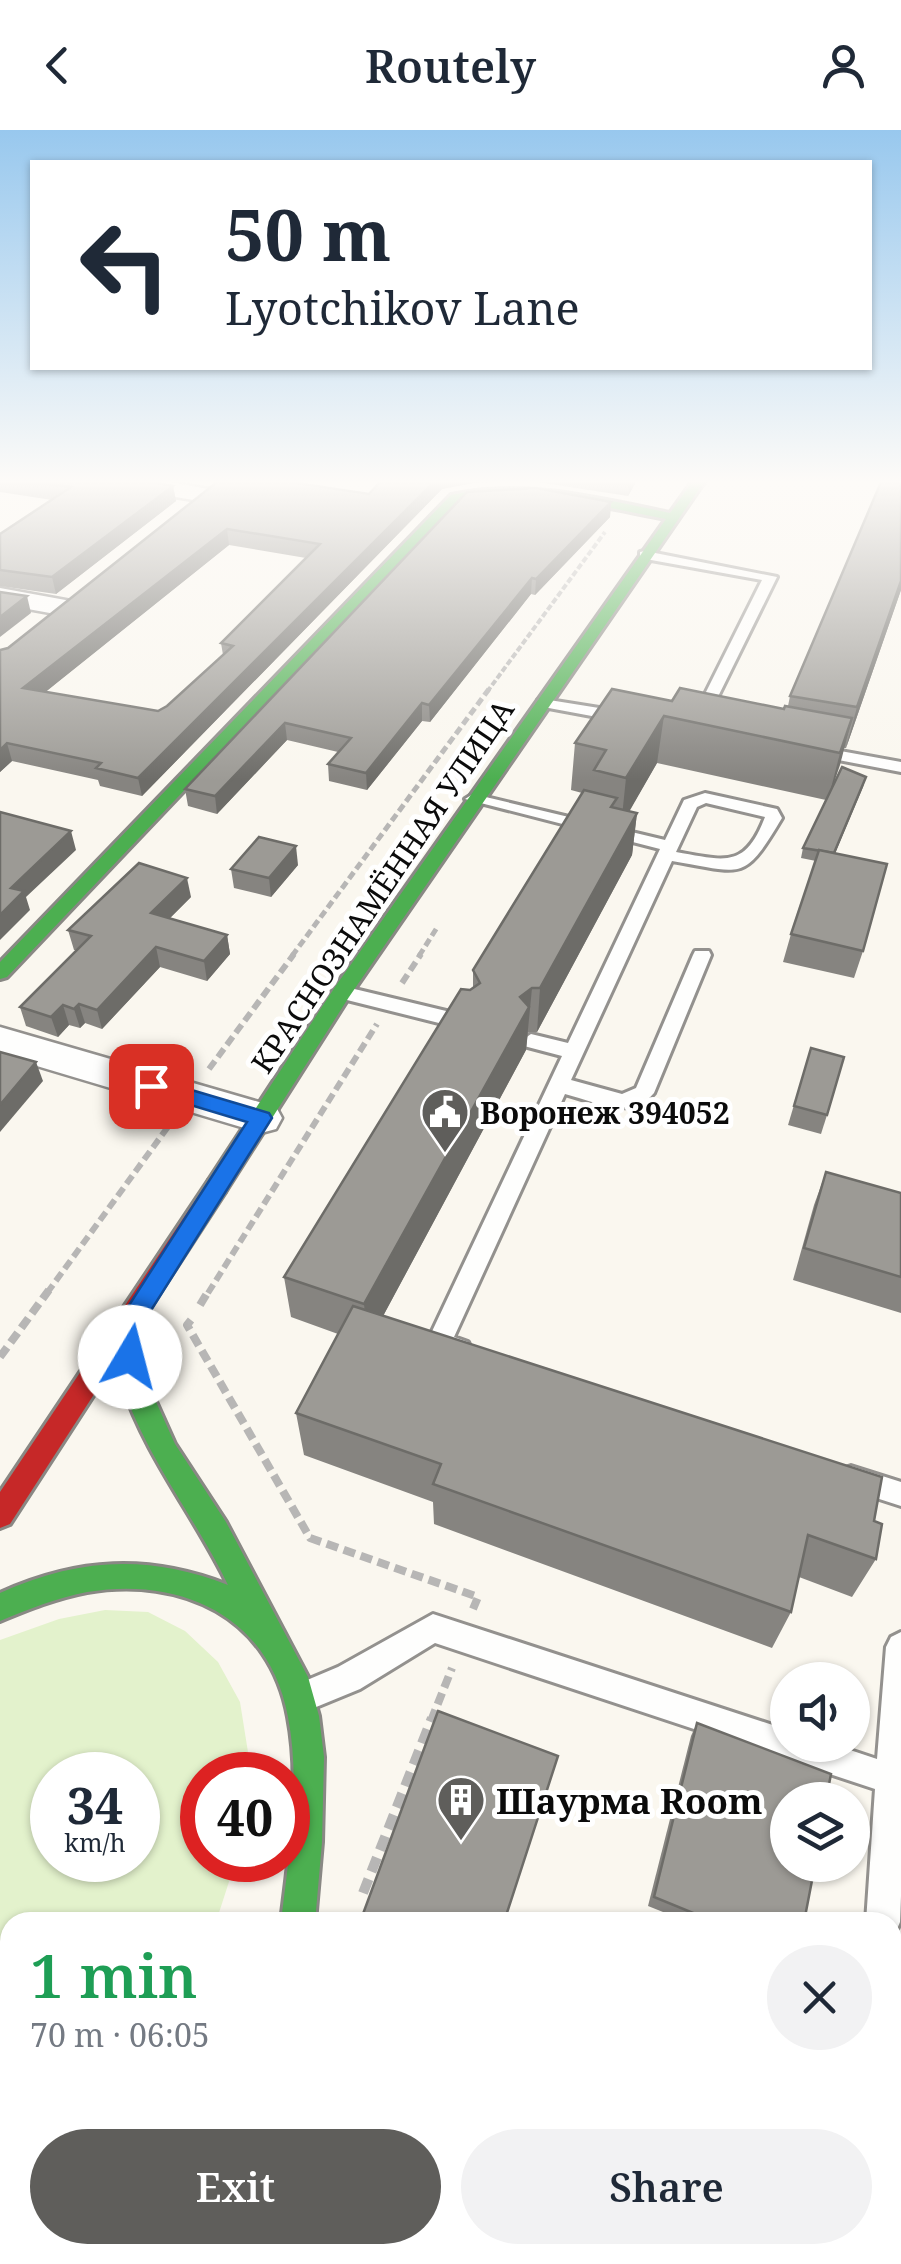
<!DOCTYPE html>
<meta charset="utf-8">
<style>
:root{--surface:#fff;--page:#f2f2f3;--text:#1f2937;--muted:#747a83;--accent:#5f5e5b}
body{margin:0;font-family:"Noto Serif",serif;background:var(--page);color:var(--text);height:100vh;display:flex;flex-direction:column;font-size:38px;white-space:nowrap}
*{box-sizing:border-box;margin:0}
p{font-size:32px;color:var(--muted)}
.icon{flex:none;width:55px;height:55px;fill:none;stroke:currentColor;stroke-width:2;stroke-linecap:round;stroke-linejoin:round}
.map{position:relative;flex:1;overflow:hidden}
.panel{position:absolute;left:0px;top:1782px;width:902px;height:352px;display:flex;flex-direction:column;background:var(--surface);border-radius:30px 30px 0 0;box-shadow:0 2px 8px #0004}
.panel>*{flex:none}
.hud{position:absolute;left:30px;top:30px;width:842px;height:210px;border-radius:0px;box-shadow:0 2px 8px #0004;background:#fff;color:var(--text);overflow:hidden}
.fabs{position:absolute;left:770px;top:1532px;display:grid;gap:20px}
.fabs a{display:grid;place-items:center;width:100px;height:100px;border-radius:50%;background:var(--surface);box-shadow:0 2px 8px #0004;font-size:50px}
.speed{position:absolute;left:30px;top:1622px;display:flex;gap:20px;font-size:50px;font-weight:700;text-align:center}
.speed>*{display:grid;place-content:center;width:130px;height:130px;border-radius:50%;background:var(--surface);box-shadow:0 2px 8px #0004;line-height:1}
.speed small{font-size:25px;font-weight:400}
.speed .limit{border:15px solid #d22;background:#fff;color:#111}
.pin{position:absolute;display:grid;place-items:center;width:85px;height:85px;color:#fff;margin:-42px;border-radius:20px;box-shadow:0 5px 15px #0006}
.me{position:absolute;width:110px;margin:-55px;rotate:8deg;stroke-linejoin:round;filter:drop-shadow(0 0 8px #0008)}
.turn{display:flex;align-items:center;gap:35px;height:210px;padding:0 30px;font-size:45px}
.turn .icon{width:130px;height:130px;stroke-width:2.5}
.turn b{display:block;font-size:70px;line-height:85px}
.round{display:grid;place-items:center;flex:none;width:105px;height:105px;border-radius:52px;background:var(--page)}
.summary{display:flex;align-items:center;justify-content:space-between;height:170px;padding:0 30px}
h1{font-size:60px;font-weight:600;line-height:75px;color:#1e9e55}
.cta{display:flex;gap:20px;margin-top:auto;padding:20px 30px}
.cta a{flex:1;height:115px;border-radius:60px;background:var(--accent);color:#fff;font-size:40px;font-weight:600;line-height:115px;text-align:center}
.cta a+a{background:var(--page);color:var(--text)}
header{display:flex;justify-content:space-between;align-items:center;height:130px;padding:0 30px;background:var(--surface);font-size:45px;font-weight:600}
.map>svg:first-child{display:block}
.green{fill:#e3f2cc;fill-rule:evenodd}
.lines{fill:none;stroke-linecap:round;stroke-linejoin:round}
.lane-casing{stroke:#93918e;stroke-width:6}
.street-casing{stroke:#93918e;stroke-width:5}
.fast-casing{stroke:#898884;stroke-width:6}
.jam-casing{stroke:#898884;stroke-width:6}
.path-far4{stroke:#b7b6b5;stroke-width:4;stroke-dasharray:6 2.5;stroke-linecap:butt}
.path-far3{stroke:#b7b6b5;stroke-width:5;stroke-dasharray:8 4;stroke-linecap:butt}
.path-far2{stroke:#b7b6b5;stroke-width:6;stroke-dasharray:10 5;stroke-linecap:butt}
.path-far1{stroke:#b7b6b5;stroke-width:8;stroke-dasharray:12 6;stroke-linecap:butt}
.path{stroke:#b7b6b5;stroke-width:10;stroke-dasharray:15 8;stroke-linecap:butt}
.lane{fill:#fefefd;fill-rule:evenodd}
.street{fill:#fefefd;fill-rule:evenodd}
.fast{fill:#4caf50;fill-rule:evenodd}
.jam{fill:#c62828;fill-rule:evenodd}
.wall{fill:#868480;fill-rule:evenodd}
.shaded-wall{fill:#6d6c68}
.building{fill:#9c9a95;stroke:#6d6c68;stroke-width:2.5;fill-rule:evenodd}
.route{fill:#1a73e8;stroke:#114b97;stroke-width:2.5}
.labels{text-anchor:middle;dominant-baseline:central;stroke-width:10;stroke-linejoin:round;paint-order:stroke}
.street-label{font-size:30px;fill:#0b0b0b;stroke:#fff}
.poi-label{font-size:30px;font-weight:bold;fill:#0b0b0b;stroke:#fff;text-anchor:start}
.near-poi-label{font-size:35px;font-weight:bold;fill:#0b0b0b;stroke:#fff;text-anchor:start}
</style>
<header><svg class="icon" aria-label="back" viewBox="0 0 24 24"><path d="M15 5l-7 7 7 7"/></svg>Routely<svg class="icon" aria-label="person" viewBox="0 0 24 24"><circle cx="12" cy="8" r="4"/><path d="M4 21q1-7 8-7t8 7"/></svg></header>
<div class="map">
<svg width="901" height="2134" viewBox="0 0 901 2134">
<rect width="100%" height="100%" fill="#faf7ef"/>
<!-- green -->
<path class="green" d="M105 1480 148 1482 185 1501 218 1532 240 1572 251 1641 250 1645H202V1730H236L216 1792H10V2125H22L15 2134H0V1510L59 1489ZM52 1645H138V1730H52Z"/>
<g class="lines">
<!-- lane casing -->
<g class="lane-casing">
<g id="lane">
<polygon points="645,421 777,447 705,593 692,590 762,450 640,428 640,422"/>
<polygon points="543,569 624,582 632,587 624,592 538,576 538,570"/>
<polygon points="813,616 901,632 901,642 807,624 805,621"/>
<path d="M705 663 777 679 782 688C743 753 744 743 672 731L571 950 622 964 636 958 693 825 695 821H709L711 825 654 963C631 990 595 972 565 964L454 1207 468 1212 471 1219 468 1226 459 1229 430 1219 427 1212 562 926 524 916 521 911 531 904 568 913 660 719 465 669 473 664 665 710 684 670ZM706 673 765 687C745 740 724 730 676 722L697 677Z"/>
<polygon points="342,856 467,886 477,893 467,900 335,867 332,862"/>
<polygon points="851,1336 901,1352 901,1376 842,1357 838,1348 842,1339"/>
<polygon points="433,1484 788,1600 788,1615 835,1615 877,1629 886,1517 891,1507 901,1502 901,1766 900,1792 895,1804 892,1792 866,1792 875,1659 435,1513 360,1559 304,1582 293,1578 289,1567 293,1556 338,1537"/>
<rect x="841" y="2125" width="38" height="9"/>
</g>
</g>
<!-- street casing -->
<g class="street-casing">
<g id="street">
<polygon points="114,352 170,352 214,360 218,365 206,372 126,359"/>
<polygon points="0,458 71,471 75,477 61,485 0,474"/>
<polygon points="0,897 276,977 282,988 276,999 261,1003 0,925"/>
</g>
</g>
<!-- fast casing -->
<g class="fast-casing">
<g id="fast">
<path d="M692 352H704L349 867 225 1062H209L206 1056 209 1050 335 857 666 389C597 376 530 357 459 371L7 847 0 849V832L451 365C526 349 597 368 670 383Z"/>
<path d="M125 1190 134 1193 137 1200 148 1254 175 1314 226 1392 308 1547 319 1586 324 1627 322 1712 315 1792H281C289 1725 301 1654 288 1587 270 1487 182 1446 87 1462 56 1468 29 1479 0 1491V1463C77 1428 149 1424 228 1455 196 1388 145 1326 122 1254 117 1237 116 1218 113 1200L116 1193Z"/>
<polygon points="144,2125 184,2125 181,2134 141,2134"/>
<polygon points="421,2125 462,2125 465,2134 424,2134"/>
</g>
</g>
<!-- jam casing -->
<g class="jam-casing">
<polygon id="jam" points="217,1048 228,1056 225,1062 10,1394 0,1398 0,1362 209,1050"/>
</g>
<!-- path-far4 -->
<polyline class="path-far4" points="487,562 605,402"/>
<!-- path-far3 -->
<g class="path-far3">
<polyline points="292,826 489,559"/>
<polyline points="419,826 438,796"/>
</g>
<!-- path-far2 -->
<g class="path-far2">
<polyline points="402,853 421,824"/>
<polyline points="209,939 294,824"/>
<polyline points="47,1163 170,994"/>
<polyline points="208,1163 377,894"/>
</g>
<!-- path-far1 -->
<g class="path-far1">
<polyline points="200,1175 209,1160"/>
<polyline points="191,1190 187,1195 310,1408 478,1467 473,1479"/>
<polyline points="0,1227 49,1160"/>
<polyline points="431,1591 452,1538"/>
</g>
<!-- path -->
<g class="path">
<polyline points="363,1763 432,1588"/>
<polyline points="578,2125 586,2134"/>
</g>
<!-- lane -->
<use href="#lane" class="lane"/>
<!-- street -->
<use href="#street" class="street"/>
<!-- fast -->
<use href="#fast" class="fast"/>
<!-- jam -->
<use href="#jam" class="jam"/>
</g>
<!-- wall -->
<g class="wall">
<polygon points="0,352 153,352 173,356 176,371 56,464 0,456 0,404 52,370 0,362"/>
<path d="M309 352 306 355 369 364 380 352H488L473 353 442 359 142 666 100 656 98 650 12 631 0 642V520L8 518ZM229 415 306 428 221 513 223 525 167 576 158 581 45 562Z"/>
<polygon points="537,352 636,352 628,366"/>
<polygon points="901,352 901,460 846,618 844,618 832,659 866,647 835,723 863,821 854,848 783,832 791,804 816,731 801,728 803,718 826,670 657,633 629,681 637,683 632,725 537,902 528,902 526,920 383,1186 874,1391 876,1429 852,1467 799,1447 791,1482 772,1518 434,1394 433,1372 304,1325 296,1283 338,1204 291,1187 284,1147 470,860 473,858 473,840 582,663 571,660 575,613 672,571 784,579 788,576 790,566"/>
<polygon points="611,372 610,387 535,465 531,464 430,592 422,591 367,660 329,651 328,634 338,622 287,610 217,684 188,676 185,659"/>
<polygon points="298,735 271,767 234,758 231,739"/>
<polygon points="191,767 170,788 227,805 230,824 207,851 160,837 102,899 85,893 80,898 69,895 58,907 26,896 20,877 77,820 74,820 68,800"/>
<polygon points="811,918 827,985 821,1004 788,995"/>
<polygon points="826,1042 901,1063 901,1183 793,1150 814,1075"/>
<polygon points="697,1593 804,1792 688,1792 648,1776 691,1606"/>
<polygon points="678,2125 802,2125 801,2134 699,2134"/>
</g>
<!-- shaded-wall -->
<g class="shaded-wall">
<polygon points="434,352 473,353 442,359 142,666 138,648"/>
<polygon points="629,352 636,352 628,366"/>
<polygon points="173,356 176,371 56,464 52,447"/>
<polygon points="611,372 610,387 535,465 536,449"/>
<polygon points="227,399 229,415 28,576 23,558"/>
<polygon points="532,448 531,464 430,592 429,575"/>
<polygon points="901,451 901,460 846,618 857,577"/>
<polygon points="27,466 31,483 0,507 0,487"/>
<polygon points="422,573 422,591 367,660 366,643"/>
<polygon points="664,586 657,633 621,696 626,648"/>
<polygon points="852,588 840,635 828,670 840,623"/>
<polygon points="285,593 287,610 217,684 215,666"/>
<polygon points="7,613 12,631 0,642 0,620"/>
<polygon points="866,647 863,657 830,735 833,725"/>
<polygon points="637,683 632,725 537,902 540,858"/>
<polygon points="71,701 76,720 26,767 30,780 0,810 0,785 11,758"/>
<polygon points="296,716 298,735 271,767 269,748"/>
<polygon points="187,748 191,767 156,802 151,783"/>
<polygon points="227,805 230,824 207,851 204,831"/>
<polygon points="156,817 160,837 102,899 97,880"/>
<polygon points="532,858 526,920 368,1214 364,1174 520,867"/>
<polygon points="79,874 85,893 80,898 74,879"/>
<polygon points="63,875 69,895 58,907 51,887"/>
<polygon points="36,932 43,951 0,1002 0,975"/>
</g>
<!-- building -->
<g class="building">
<polygon points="36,352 153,352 173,356 52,447 0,440 0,404 71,357"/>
<path d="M217 352H290L369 364 380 352H434L138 648 96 638 101 633 7 613 0 620V520L8 518ZM227 399 320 414 221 513 233 516 167 576 158 581 23 558Z"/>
<polygon points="881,352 901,352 901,451 857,577 790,566"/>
<polygon points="536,358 611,372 536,449 532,448 429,575 422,573 366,643 328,634 351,608 285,593 215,666 185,659 467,362"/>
<polygon points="0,462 27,466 0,487"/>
<polygon points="680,558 784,579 785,576 852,588 840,623 664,586 626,648 594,640 606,620 575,613 612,559 672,571"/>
<polygon points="842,637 866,647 834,723 803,718"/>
<polygon points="584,660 617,668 611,677 637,683 540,858 532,858 520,867 529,877 364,1174 284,1147 461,859 470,860 480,853 473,840"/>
<polygon points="0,682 71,701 11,758 24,761 0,785"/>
<polygon points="259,707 296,716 269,748 231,739"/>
<polygon points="819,720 887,734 863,821 791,804"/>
<polygon points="139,733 187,748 151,783 227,805 204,831 156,817 97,880 79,874 74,879 63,875 51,887 20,877 91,806 68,800"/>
<polygon points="811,918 844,927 827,985 794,976"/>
<polygon points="0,922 36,932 0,975"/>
<polygon points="826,1042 901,1063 901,1147 804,1118"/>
<polygon points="353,1176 882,1347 874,1391 882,1394 876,1429 808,1405 791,1482 433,1354 441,1334 296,1283"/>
<polygon points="438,1581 558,1626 504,1792 360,1792"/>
<polygon points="697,1593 831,1644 826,1670 788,1670 788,1735 815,1735 804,1792 715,1792 654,1767"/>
<polygon points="687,2125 802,2125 801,2134 708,2134"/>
</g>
<!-- sky -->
<linearGradient id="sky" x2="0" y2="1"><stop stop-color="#98c8ee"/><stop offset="0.54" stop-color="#fdfbf8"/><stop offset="1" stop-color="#fdfbf8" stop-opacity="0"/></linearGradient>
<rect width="901" height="651" fill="url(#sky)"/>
<!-- route -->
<polygon class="route" points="151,948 269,983 272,988 138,1201 143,1227 139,1234 130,1237 121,1234 113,1200 247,992 144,961 141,956 144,950"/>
<!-- icons -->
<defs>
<g id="civic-pin" transform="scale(2.5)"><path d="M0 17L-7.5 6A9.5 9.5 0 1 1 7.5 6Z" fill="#5f5e5b" stroke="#fff"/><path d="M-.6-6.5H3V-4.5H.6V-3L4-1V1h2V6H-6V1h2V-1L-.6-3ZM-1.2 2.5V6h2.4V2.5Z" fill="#fff"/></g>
<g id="building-pin" transform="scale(2.5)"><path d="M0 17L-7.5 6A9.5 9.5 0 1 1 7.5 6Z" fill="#5f5e5b" stroke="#fff"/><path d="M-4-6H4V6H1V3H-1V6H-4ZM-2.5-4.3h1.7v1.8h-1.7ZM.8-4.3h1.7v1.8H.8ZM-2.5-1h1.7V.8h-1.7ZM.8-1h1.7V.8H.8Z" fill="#fff"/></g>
</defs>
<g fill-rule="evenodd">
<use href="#civic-pin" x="445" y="982"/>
<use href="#building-pin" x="461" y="1670"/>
</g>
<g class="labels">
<!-- street labels -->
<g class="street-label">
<text transform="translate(382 756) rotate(-56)">КРАСНОЗНАМЁННАЯ УЛИЦА</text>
</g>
<!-- poi labels -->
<g class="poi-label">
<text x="480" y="982">Воронеж 394052</text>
</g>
<!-- near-poi labels -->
<g class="near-poi-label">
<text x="496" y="1670">Шаурма Room</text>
</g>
</g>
</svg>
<div class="fabs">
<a><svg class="icon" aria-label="sound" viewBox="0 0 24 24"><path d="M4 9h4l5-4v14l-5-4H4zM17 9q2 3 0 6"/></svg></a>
<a><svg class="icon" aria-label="layers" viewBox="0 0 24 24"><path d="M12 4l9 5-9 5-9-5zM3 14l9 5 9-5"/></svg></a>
</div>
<div class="speed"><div>34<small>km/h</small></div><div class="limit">40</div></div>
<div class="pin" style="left:151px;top:956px;background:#d93025"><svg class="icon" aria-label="arrive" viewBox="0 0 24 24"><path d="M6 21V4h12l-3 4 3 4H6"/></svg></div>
<svg class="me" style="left:130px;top:1227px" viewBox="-20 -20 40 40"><circle r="19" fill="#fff"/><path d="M0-13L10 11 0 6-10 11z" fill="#1a73e8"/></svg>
<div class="hud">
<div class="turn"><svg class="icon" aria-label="left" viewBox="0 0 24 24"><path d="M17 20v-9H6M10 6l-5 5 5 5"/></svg><div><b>50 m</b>Lyotchikov Lane</div></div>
</div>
<section class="panel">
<div class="summary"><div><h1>1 min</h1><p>70 m · 06:05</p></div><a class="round"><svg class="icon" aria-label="close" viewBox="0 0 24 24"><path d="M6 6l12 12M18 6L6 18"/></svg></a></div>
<div class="cta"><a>Exit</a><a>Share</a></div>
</section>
</div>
